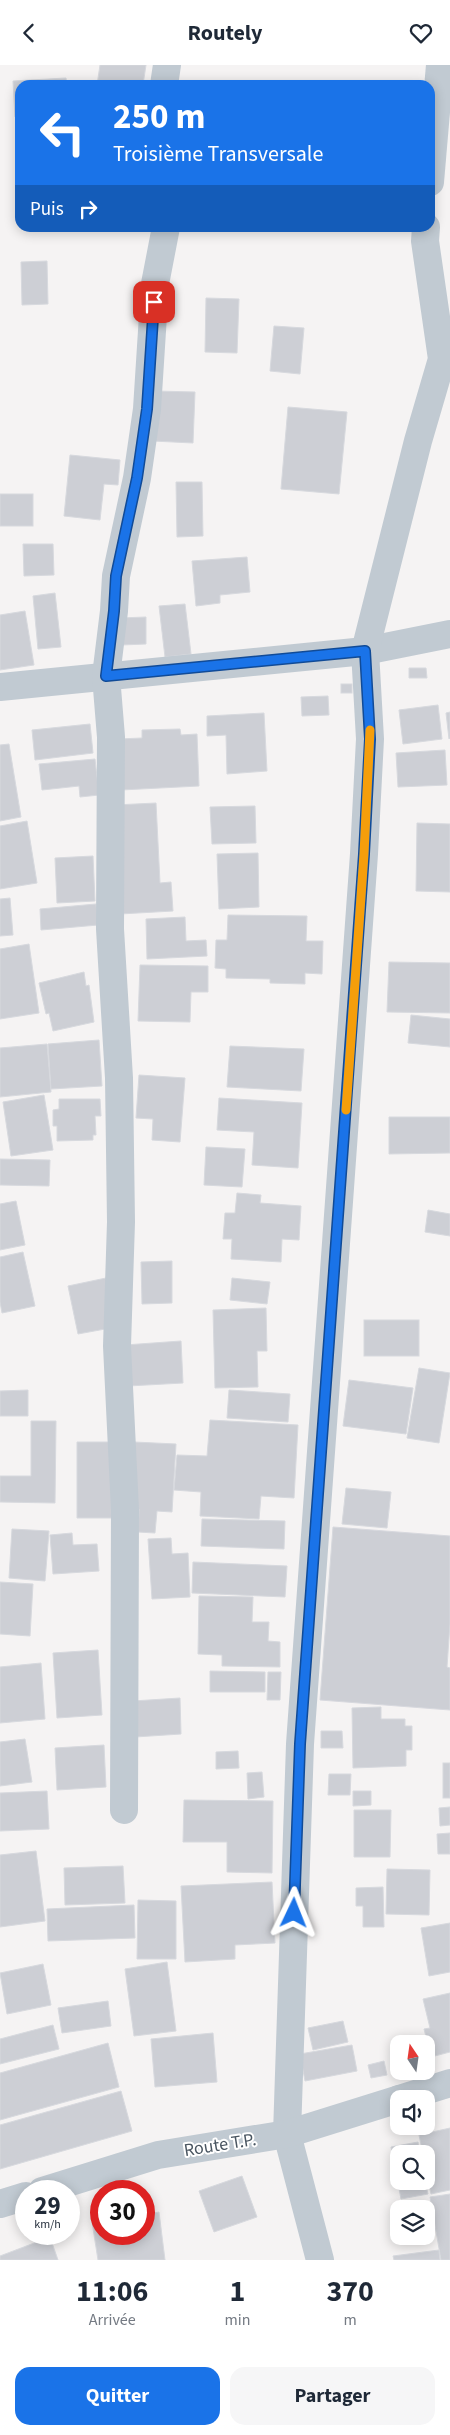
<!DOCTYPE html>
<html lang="fr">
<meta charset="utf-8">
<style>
:root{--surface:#fff;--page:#f6f6f7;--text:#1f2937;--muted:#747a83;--accent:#1a73e8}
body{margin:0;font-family:"Source Sans 3",sans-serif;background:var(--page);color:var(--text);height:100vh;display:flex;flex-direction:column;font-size:19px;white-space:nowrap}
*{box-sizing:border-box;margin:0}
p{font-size:16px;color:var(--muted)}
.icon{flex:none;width:28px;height:28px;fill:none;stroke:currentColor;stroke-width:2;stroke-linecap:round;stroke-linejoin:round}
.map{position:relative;height:2195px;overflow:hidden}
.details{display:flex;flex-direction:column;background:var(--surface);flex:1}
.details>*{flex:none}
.hud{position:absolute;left:15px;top:15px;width:420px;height:152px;border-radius:15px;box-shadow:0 2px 12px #0003;background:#1a73e8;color:#fff;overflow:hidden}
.needle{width:32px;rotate:347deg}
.buttons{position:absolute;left:390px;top:1970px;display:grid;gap:10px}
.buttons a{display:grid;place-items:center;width:45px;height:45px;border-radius:10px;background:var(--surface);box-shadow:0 2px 12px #0003;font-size:25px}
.speed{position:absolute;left:15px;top:2115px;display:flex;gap:10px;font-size:25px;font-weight:700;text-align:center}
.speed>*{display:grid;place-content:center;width:65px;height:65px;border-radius:50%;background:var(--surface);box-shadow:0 2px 12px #0003;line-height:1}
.speed small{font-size:12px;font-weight:400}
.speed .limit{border:8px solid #d22;background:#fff;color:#111}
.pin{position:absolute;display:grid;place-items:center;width:42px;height:42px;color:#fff;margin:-21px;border-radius:10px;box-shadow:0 2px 8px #0006}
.me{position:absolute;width:55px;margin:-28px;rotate:2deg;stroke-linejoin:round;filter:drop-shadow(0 0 4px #0008)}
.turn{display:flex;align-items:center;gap:18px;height:105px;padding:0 15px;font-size:22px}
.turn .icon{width:65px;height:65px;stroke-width:2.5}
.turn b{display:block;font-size:35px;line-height:42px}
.then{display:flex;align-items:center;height:48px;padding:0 15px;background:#0003;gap:10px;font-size:19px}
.eta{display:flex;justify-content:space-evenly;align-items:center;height:85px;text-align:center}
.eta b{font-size:30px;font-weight:700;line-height:35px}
.action{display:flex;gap:10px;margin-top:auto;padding:10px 15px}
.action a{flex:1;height:58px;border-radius:15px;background:var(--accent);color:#fff;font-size:20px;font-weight:700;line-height:58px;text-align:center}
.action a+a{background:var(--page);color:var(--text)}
header{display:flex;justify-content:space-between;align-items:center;height:65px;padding:0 15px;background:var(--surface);font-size:22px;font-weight:700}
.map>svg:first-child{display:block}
.building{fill:#cdcfd5;stroke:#d7d9de}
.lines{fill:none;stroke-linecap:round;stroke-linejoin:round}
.minor{stroke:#c1cad2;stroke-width:28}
.tertiary{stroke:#c1cad2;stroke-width:28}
.route-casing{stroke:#114b97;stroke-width:12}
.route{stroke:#1a73e8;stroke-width:9}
.slow{stroke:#f59e0b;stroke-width:9}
.labels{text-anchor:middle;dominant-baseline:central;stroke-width:4;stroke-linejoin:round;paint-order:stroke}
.street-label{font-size:18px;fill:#4a5661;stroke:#fff}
</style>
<header><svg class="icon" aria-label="back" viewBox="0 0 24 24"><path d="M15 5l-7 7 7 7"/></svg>Routely<svg class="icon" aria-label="heart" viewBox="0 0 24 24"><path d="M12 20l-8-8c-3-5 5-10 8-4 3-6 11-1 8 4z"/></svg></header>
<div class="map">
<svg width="450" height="2195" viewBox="0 0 450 2195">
<rect width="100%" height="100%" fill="#f5f3f3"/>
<!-- building -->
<g class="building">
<polygon points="100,0 146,0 143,20 97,20"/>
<polygon points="66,13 67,20 20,20 20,51 15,52 13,16"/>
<polygon points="365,162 391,162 391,166"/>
<polygon points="47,196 48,239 22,240 21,197"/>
<polygon points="206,233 239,234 237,288 205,287"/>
<polygon points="274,261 304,263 300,309 270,306"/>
<polygon points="155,326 195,327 193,378 153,376"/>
<polygon points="288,342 347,347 339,429 281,424"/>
<polygon points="70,390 120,395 118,420 104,419 100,455 64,451"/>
<polygon points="176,417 202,417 203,471 177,472"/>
<rect x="0" y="429" width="33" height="32"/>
<polygon points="23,479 53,479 54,510 24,511"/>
<polygon points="247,492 250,527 220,530 220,538 196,541 192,496"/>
<polygon points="55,528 61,582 38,584 33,531"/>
<polygon points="185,539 191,589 165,592 159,541"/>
<polygon points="25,546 34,600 0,605 0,550"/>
<polygon points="146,552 146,579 121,580 120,553"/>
<polygon points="409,603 426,603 427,613 409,613"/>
<rect x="341" y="619" width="11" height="9"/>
<polygon points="328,631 329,650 302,651 301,632"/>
<polygon points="438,640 442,674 403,679 399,645"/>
<polygon points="450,647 450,673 449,674 446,648"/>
<polygon points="264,648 267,706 227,709 226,670 207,671 207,651"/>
<polygon points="90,659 93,688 35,695 32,665"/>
<polygon points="180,664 181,670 197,669 199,721 121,725 119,674 142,673 142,665"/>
<polygon points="9,679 21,752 0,756 0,680"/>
<polygon points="445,685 447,720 398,722 396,688"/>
<polygon points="95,694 99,730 80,732 79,721 42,725 39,699"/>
<polygon points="156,738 160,818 171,817 173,846 120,849 115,740"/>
<polygon points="255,741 256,778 212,779 210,742"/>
<polygon points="27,756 37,818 0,824 0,761"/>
<polygon points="417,758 450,759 450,827 416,826"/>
<polygon points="258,788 259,842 219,844 217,789"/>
<polygon points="93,791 95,836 57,838 55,793"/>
<polygon points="10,833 13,870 0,871 0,834"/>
<polygon points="96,839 98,860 41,865 40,844"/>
<polygon points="228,850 307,851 306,876 323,876 322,909 305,908 305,919 270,918 270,914 226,913 226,904 215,903 216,875 227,875"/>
<polygon points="185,852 186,876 206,875 207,891 147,894 146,854"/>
<polygon points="29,879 39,948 0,954 0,884"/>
<polygon points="389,897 450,898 450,948 387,947"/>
<polygon points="140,900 208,901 208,927 191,927 190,957 138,956"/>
<polygon points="84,907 86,921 89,920 94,957 53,966 49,948 46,949 39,918"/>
<polygon points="411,950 450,954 450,982 408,978"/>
<polygon points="99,975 102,1021 51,1024 48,979"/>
<polygon points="47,979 51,1027 0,1032 0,983"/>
<polygon points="230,981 304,984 301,1026 227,1022"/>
<polygon points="139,1010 185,1013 180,1077 152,1075 153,1054 136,1053"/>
<polygon points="44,1030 53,1085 11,1091 3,1037"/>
<polygon points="219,1033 302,1038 298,1103 252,1100 254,1067 217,1065"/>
<polygon points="59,1034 100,1034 101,1051 95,1051 96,1070 93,1070 93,1075 57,1076 57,1061 53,1061 53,1045 59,1044"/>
<polygon points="389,1052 450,1052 450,1088 389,1089"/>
<polygon points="206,1082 245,1084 242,1122 204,1120"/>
<polygon points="0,1094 50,1095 49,1121 0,1120"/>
<polygon points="237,1128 261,1130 260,1138 301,1141 299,1175 282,1174 281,1197 231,1194 232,1174 223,1174 225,1148 235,1148"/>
<polygon points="16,1136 25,1180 0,1185 0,1139"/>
<polygon points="428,1145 450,1149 450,1171 425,1167"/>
<polygon points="23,1187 35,1241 2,1248 0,1237 0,1192"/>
<polygon points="172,1196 172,1238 142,1239 141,1197"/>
<polygon points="106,1213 116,1262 78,1269 68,1221"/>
<polygon points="232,1213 270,1217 267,1239 230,1235"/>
<polygon points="266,1243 267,1286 257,1286 258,1322 215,1323 213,1245"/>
<rect x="364" y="1255" width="55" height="36"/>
<polygon points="181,1276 183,1318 128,1321 125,1280"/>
<polygon points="419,1303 450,1308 439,1378 407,1373"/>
<polygon points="349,1315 413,1323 406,1369 343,1361"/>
<polygon points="28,1325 28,1351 0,1351 0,1326"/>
<polygon points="229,1325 290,1329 288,1357 227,1353"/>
<polygon points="210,1355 298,1360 294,1433 261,1431 259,1454 200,1451 201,1427 174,1425 177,1390 207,1391"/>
<polygon points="31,1356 56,1356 55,1438 0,1437 0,1411 31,1411"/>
<polygon points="77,1377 117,1377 118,1453 77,1453"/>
<polygon points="134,1377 176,1379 172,1447 157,1446 155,1468 138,1467 139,1444 130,1444"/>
<polygon points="346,1423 391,1427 387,1463 342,1459"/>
<polygon points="202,1454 285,1456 284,1484 201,1481"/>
<polygon points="333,1462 450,1471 450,1559 447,1602 450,1603 450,1645 320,1635"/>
<polygon points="12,1464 49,1466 45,1516 9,1513"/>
<polygon points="72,1468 73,1480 97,1479 99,1506 53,1509 50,1470"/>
<polygon points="171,1473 172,1489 188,1488 190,1532 152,1534 148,1474"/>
<polygon points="193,1497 287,1501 285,1532 192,1528"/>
<polygon points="0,1517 33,1519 30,1571 0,1569"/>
<polygon points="199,1531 253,1532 252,1557 269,1557 268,1576 280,1577 280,1602 222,1601 222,1590 198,1589"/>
<polygon points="98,1585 102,1650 57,1653 53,1588"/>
<polygon points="41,1598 45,1654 0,1658 0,1602"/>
<polygon points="210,1606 265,1607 265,1627 210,1627"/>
<polygon points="268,1607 281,1607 280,1635 267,1635"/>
<polygon points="180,1633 181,1669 135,1672 133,1636"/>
<polygon points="381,1642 381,1654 405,1654 405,1661 412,1661 412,1685 406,1685 406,1701 353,1703 352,1643"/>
<polygon points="321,1666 342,1666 343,1683 321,1683"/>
<polygon points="25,1674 32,1717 0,1721 0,1677"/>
<polygon points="104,1680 106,1722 57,1725 55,1683"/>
<polygon points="238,1686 239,1703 216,1704 216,1687"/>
<rect x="443" y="1698" width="7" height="35"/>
<polygon points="262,1707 264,1732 248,1734 247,1708"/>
<polygon points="329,1709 351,1709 350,1730 328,1730"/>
<polygon points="47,1726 49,1764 0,1766 0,1728"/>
<polygon points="353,1726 371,1726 371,1740 353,1741"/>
<polygon points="184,1735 273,1736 272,1808 227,1807 227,1777 183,1777"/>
<polygon points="450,1742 450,1760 440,1761 439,1743"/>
<polygon points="354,1745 391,1745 390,1792 354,1792"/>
<polygon points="450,1768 450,1789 438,1789 437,1769"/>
<polygon points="36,1786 45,1856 0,1862 0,1790"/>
<polygon points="123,1801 125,1838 65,1840 64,1803"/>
<polygon points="387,1804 430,1805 429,1850 386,1849"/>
<polygon points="272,1817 275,1878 235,1880 235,1894 185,1897 181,1821"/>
<polygon points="383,1822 384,1862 363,1862 363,1841 356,1841 356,1823"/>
<polygon points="138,1835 176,1836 176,1894 137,1894"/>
<polygon points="134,1840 135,1873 48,1876 47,1844"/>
<polygon points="450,1858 450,1907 429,1911 421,1863"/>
<polygon points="167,1897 176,1966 134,1971 125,1904"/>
<polygon points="43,1899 51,1940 7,1949 0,1908"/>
<polygon points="450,1928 450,1987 431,1992 424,1964 430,1963 423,1934"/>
<polygon points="108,1936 111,1961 62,1968 58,1943"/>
<polygon points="343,1956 348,1977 313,1985 308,1963"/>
<polygon points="53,1960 59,1984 0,1999 0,1974"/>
<polygon points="213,1968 217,2017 155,2022 151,1974"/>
<polygon points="108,1978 119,2022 0,2055 0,2008"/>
<polygon points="352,1980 357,2006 305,2016 300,1989"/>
<polygon points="384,1996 387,2010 371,2013 368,2000"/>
<polygon points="121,2026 132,2066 0,2104 0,2060"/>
<polygon points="450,2063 450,2125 431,2129 426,2105 426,2089 423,2089 419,2070"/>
<polygon points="418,2077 420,2089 399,2089 399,2116 425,2116 428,2129 401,2134 391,2082"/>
<polygon points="242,2111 257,2152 214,2167 199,2126"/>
<polygon points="450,2129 450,2195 441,2195 430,2132"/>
<polygon points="159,2147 165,2195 98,2195 92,2157 101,2155 101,2169 144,2169 144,2150"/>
<polygon points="50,2172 58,2195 0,2195 0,2191"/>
<polygon points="439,2185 440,2195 394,2195 393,2191"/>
</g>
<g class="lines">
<!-- minor -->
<g class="minor">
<polyline points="164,20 167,0"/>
<polyline points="430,117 440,0"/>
<polyline points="0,622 365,586 450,569"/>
<polyline points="124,1745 125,1445 117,1281 121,1157 119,1013 110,864 111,672 106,611 114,546 116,511 137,413 147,344 155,219 166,162"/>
<polyline points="320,2195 287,2069 300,1679 364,789 370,674 365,586 418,376 442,294 425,176 426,162"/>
</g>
<!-- tertiary -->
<g class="tertiary">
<polyline points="399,2034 450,2018"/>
<polyline points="42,2126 158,2090 287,2069 399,2034"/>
<polyline points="0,2139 26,2131"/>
</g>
</g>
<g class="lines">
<!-- route casing -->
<g class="route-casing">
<polyline id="route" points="154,237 147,344 137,413 116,511 114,546 106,611 365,586 370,674 364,789 300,1679 294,1848"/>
</g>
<!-- route -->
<use href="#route" class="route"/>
<!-- slow -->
<polyline class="slow" points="346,1045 364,789 370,665"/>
</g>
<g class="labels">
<!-- street labels -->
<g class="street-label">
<text transform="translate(220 2080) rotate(-9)">Route T.P.</text>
</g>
</g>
</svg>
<div class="buttons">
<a><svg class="needle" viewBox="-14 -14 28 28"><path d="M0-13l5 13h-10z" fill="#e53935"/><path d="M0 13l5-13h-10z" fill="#747a83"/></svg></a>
<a><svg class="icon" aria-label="sound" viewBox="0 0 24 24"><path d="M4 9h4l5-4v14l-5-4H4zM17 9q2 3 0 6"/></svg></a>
<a><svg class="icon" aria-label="search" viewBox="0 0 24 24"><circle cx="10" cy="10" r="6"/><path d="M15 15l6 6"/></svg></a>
<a><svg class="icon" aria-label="layers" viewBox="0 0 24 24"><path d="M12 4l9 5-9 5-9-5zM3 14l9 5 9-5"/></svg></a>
</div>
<div class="speed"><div>29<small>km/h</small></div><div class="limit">30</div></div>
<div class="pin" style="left:154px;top:237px;background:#d93025"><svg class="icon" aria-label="arrive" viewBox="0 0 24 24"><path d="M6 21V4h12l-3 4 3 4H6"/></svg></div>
<svg class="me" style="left:294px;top:1848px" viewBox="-20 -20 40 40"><path d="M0-17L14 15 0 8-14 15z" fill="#1a73e8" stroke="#fff" stroke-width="4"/></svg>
<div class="hud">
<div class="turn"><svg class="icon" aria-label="left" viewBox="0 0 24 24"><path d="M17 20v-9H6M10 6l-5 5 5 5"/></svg><div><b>250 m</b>Troisième Transversale</div></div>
<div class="then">Puis<svg class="icon" aria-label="right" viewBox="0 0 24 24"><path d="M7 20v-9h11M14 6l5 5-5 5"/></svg></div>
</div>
</div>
<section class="details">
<div class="eta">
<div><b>11:06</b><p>Arrivée</p></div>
<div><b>1</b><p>min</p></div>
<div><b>370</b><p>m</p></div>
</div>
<div class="action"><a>Quitter</a><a>Partager</a></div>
</section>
